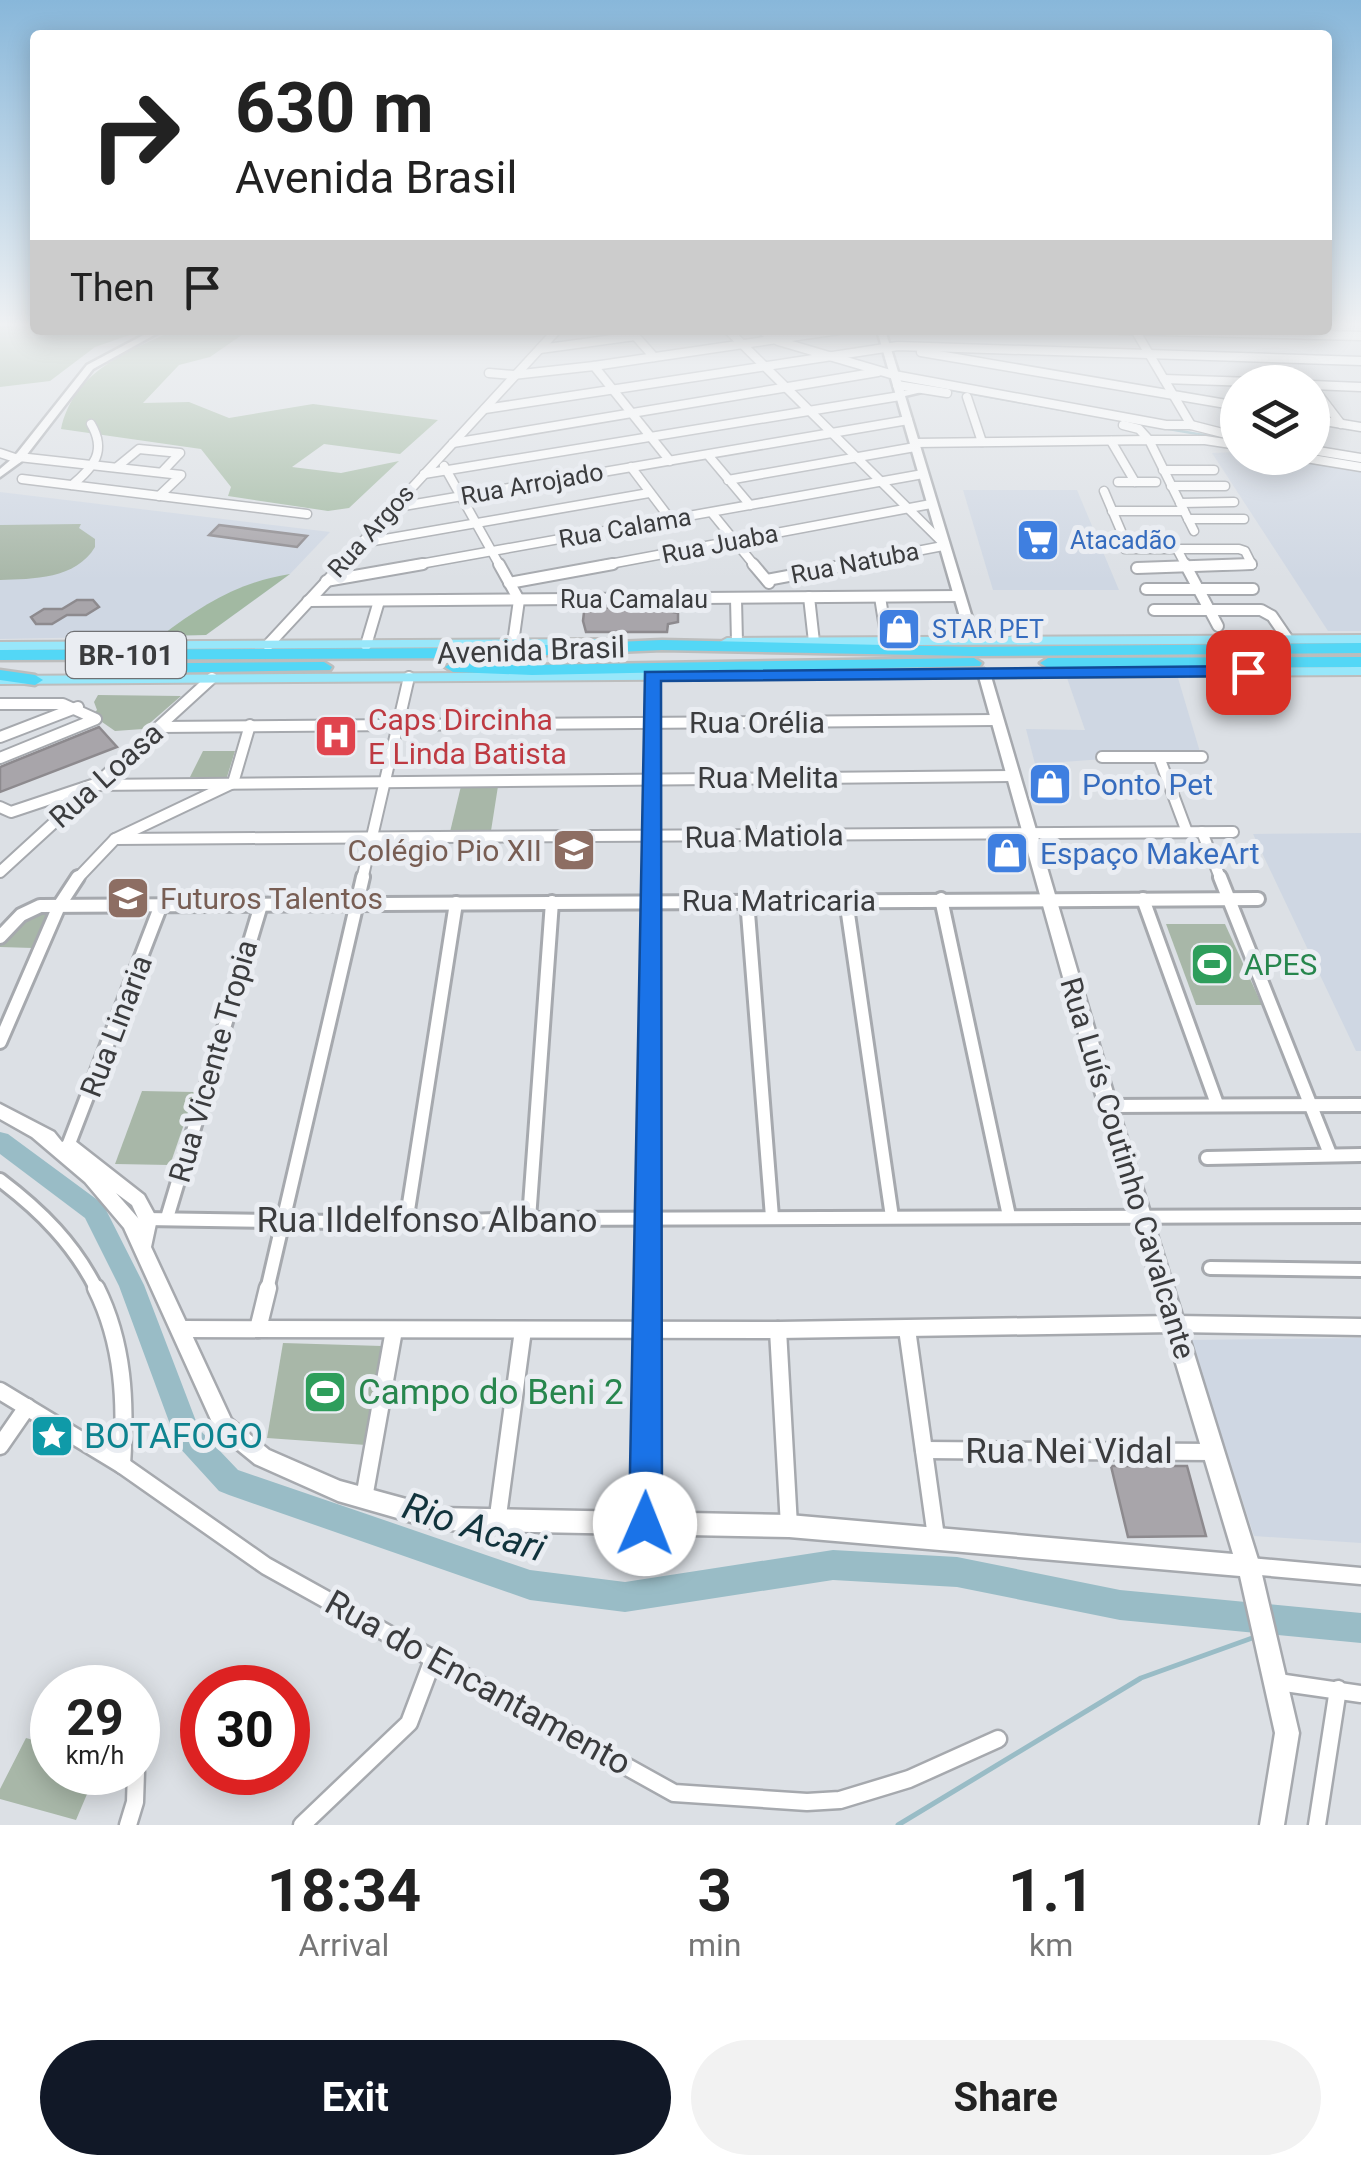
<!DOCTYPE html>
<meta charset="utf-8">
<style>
:root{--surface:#fff;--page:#f2f2f2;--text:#222;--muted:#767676;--accent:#111827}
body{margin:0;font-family:Roboto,sans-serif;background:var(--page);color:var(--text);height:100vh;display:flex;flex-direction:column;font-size:38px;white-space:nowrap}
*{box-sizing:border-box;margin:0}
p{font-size:32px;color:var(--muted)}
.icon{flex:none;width:55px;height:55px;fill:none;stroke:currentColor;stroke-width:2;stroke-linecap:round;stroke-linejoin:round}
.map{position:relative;height:1825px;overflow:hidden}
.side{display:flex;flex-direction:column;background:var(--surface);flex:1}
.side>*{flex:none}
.banner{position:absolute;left:30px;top:30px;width:1302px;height:305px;border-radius:10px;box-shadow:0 5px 25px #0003;background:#fff;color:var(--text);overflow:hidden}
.controls{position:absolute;left:1220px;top:365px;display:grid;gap:20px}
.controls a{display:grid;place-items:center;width:110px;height:110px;border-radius:50%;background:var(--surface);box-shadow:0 5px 25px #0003;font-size:50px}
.speed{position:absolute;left:30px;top:1665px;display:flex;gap:20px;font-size:50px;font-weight:700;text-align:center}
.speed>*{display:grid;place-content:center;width:130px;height:130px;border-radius:50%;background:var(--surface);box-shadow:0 5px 25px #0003;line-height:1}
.speed small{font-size:25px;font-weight:400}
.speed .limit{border:15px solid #d22;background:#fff;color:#111}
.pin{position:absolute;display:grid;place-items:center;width:85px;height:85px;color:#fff;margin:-42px;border-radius:20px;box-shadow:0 5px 15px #0006}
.me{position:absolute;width:110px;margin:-55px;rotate:1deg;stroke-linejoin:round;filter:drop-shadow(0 0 8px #0008)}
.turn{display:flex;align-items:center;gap:35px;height:210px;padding:0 40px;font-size:45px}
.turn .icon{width:130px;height:130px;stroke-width:2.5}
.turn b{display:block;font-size:70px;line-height:85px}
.then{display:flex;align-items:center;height:95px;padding:0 40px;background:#0003;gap:20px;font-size:38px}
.eta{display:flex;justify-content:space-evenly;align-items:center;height:170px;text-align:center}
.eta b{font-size:60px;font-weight:700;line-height:70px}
.primary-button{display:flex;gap:20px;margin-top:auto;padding:20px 40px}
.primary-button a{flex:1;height:115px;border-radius:60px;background:var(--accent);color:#fff;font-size:40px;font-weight:700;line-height:115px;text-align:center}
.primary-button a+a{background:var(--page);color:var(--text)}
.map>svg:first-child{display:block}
.built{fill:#cfd7e3}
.green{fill:#a8b7a8}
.forest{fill:#a2b9a2}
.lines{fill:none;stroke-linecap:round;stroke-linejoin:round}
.stream-far1{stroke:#99bcc6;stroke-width:2.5}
.stream{stroke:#99bcc6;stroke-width:5}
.river{fill:#99bcc6;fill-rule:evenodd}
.building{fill:#a8a5aa;stroke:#8d8a8e;stroke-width:2.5}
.street-far3-casing{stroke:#a6a9ae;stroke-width:11}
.street-far2-casing{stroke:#a6a9ae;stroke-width:14}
.street-far1-casing{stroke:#a6a9ae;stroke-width:18}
.street-casing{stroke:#a6a9ae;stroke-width:21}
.secondary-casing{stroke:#a6a9ae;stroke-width:5}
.primary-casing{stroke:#bcbdbd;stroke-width:4}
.highway-casing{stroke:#bcbdbd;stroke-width:5}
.street-far3{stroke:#fff;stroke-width:8}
.street-far2{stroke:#fff;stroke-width:10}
.street-far1{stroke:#fff;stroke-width:12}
.street{stroke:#fff;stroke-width:16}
.secondary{fill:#fff;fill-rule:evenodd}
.primary{fill:#98e7fa;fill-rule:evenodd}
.highway{fill:#53d7f6;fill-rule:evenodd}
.route{fill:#1a73e8;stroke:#114b97;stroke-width:2.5}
.labels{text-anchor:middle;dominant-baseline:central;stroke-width:10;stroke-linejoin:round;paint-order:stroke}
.far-street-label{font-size:25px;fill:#3b3c3e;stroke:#eaedf2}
.far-shop-label{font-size:25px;fill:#366cbe;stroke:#eaedf2;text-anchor:start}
.shield{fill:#eaedf2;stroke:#707174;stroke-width:2.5}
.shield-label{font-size:28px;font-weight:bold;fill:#3b3c3e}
.street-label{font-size:30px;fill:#3b3c3e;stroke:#eaedf2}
.health-label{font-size:30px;fill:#be3a42;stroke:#eaedf2;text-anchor:start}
.shop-label{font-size:30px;fill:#366cbe;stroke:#eaedf2;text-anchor:start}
.education-label{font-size:30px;fill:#785e54;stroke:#eaedf2;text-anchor:end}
.leisure-label{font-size:30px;fill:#27864d;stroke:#eaedf2;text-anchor:start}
.near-street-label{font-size:35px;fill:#3b3c3e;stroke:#eaedf2}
.near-leisure-label{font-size:35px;fill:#27864d;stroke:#eaedf2;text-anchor:start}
.near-culture-label{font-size:35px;fill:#0d838f;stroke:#eaedf2;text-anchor:start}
.near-water-label{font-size:38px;font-style:italic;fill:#11333c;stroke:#eaedf2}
</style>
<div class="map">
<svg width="1361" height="1825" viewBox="0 0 1361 1825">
<rect width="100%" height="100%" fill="#dce0e5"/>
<!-- built -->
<g class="built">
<polygon points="1237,452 1238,458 1281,458 1361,471 1361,631 1328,631 1212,453"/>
<polygon points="963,490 1077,490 1119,590 993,590"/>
<polygon points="0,492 330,532 290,574 206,635 0,639"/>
<polygon points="1067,678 1178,678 1200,752 1035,764 1026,729 1085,730"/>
<polygon points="1361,833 1361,1051 1356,1051 1253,834"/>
<polygon points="1361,1338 1361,1543 1254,1536 1190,1340"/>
</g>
<!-- green -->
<g class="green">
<path d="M81 524 79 528 95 539V547C76 579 33 579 0 580V525Z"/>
<polygon points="98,695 181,696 143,729 115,731 92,715 97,710 94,702"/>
<polygon points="203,751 235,751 227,777 190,777"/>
<polygon points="461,786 498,786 491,831 450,832"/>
<polygon points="29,911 51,911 33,948 0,947 0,942"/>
<polygon points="1166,924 1225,924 1262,1005 1196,1005"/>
<polygon points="142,1091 195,1092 170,1165 115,1164"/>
<polygon points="283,1343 382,1346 366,1445 267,1438"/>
<polygon points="26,1738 52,1745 52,1772 96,1773 76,1820 0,1799 0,1789"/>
</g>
<!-- forest -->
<g class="forest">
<polygon points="0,325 35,325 35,330 144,330 95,347 50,381 0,387"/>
<path d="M175 330H249L210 357 179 365 143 403 189 402 229 418 313 404 438 420 400 454 324 444 292 467 341 473 399 461 349 508 328 511 228 496 231 487 201 449 61 429C74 371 126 352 175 330Z"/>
<path d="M290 574 206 635 161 636C202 605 239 582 290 574Z"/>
</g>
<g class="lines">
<!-- stream-far1 -->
<g class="stream-far1">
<polyline points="951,390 1119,420"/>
<polyline points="1163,428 1232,440"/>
<polyline points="1312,455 1352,462"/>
</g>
<!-- stream -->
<g class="stream">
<polyline points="1273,1631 1303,1620"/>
<polyline points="898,1825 1141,1678 1255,1637"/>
</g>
<!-- river -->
<polygon class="river" points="0,1132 8,1134 103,1204 144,1285 199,1429 238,1470 530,1570 625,1582 833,1550 957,1557 1120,1590 1361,1613 1361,1643 1120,1620 957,1587 833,1580 625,1612 530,1600 229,1495 219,1491 178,1446 119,1286 85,1218 0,1154"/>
</g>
<!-- building -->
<g class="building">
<polygon points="219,525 307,536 297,547 209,535"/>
<polygon points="77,600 93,600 99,607 86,615 67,615 52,624 36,624 31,617 44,609 62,609"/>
<polygon points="667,607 667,611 678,613 678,622 668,624 667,632 586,632 583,621 584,612 590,611 590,608"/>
<polygon points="99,727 117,747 0,792 0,767"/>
<polygon points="1111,1466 1187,1466 1206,1536 1128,1537"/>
</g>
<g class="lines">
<!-- street-far3 casing -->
<g class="street-far3-casing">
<g id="street-far3">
<polyline points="630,330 654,357"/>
<polyline points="728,330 941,541"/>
<polyline points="761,330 778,341 894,375 1166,425 1191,425 1238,437"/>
<polyline points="1119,330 1361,336"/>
<polyline points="1135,330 1191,425"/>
<polyline points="540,349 635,336"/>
<polyline points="921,352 1238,406"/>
<polyline points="594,366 670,461"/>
<polyline points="489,373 513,375 594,366 839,330"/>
<polyline points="1164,379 1251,382"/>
<polyline points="897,385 947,393"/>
<polyline points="1312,385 1361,387"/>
<polyline points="1312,386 1341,424"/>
<polyline points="967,397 982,442"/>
<polyline points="485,409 898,346 1361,361"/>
<polyline points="1312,419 1361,427"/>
<polyline points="1123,425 1139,429 1149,440 1205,440 1238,445"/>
<polyline points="1111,441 1135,482"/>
<polyline points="453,443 878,372"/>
<polyline points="914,443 1149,440 1194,531"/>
<polyline points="1312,450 1361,458"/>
<polyline points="0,453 18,459"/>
<polyline points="708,455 750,505"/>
<polyline points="19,457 181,475 159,496"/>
<polyline points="1306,458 1361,467"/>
<polyline points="444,466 500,566"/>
<polyline points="117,467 139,449 180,453 162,472"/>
<polyline points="631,467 671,520"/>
<polyline points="1163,470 1214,470"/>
<polyline points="424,474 900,396"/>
<polyline points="22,479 307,514"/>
<polyline points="728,480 915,447"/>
<polyline points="1118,482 1156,482"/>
<path d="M72 485C94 467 107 451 91 424"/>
<polyline points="1171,486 1225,486"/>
<polyline points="1104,491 1121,531"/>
<polyline points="1180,503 1234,502"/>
<polyline points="392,508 908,420"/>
<polyline points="1112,511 1184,511"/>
<polyline points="712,513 755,566"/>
<polyline points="1188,519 1244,519"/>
<polyline points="362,543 649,493"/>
<polyline points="1125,549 1239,549 1245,551 1252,565 1209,566"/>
<polyline points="1177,549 1186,566"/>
<polyline points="340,566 557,330"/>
<polyline points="409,566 923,474"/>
<polyline points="599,566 931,504"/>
<polyline points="839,566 943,546"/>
</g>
</g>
<!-- street-far2 casing -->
<g class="street-far2-casing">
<g id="street-far2">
<polyline points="499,564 519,600 513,643"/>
<polyline points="753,564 769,583"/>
<polyline points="1185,564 1218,626"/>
<polyline points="1137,568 1251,564"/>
<polyline points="767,580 852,564"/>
<polyline points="326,581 423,564"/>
<polyline points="509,583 613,564"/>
<polyline points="1146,589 1253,589"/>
<polyline points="809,597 814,642"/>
<polyline points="880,597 887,641"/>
<polyline points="736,599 737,642"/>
<polyline points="308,601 959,596"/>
<polyline points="1154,610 1261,610 1272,616 1287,638"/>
<polyline points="268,645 343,564"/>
<polyline points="366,645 379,601"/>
<polyline points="0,704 63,704 96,719 0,758"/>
<polyline points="159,727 994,720"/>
<polyline points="0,737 78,707"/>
<polyline points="1102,757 1202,757"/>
<polyline points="1159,757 1187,832"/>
<polyline points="233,783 250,725"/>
<polyline points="0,807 11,812 92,785 1011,776"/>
<polyline points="1202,832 1221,880"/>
<polyline points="115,839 1233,832"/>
<polyline points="0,872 212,678"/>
<polyline points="76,880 115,839 233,783"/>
<polyline points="362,880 409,677"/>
<polyline points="650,880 651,676"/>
</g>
</g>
<!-- street-far1 casing -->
<g class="street-far1-casing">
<g id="street-far1">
<polyline points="1220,877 1330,1154"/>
<polyline points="941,899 1009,1216"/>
<polyline points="1143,899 1217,1104"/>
<polyline points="747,900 772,1217"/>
<polyline points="846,900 892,1217"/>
<polyline points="0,937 21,915 40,906 1258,899"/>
<polyline points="0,1042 59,906 78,877"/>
<polyline points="1108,1106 1361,1105"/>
<polyline points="68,1146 161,905"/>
<polyline points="1207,1158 1361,1155"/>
<path d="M0 1180C41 1211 74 1244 97 1290"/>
<polyline points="167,1218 261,905"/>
<polyline points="145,1219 406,1223 529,1219 1361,1216"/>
<polyline points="529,1219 552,902"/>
<polyline points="406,1223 456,903"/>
<polyline points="1210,1268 1361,1270"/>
<polyline points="267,1290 363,877"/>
<polyline points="647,1290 650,877"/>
</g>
</g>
<!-- street casing -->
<g class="street-casing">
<g id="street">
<path d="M96 1288C124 1344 126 1403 122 1465"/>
<polyline points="180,1329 778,1330 1175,1324 1361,1327"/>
<polyline points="258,1329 268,1288"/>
<polyline points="907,1329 936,1537"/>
<polyline points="778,1330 789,1526"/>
<polyline points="0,1391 122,1465 266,1566 674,1793 807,1802 840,1800 909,1779 998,1739"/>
<polyline points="0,1446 27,1407"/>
<polyline points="924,1450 1214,1452"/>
<polyline points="364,1498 394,1330"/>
<polyline points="497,1523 523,1330"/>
<polyline points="645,1524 647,1288"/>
<polyline points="1249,1566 1361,1576"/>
<polyline points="1278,1682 1361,1694"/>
<polyline points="138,1735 138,1747"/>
<polyline points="128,1825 135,1802 136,1772"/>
<polyline points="302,1825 409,1723 434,1657"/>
<polyline points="1317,1825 1338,1689"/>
</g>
</g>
<!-- secondary casing -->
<g class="secondary-casing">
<g id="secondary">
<polygon points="153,330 163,330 93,369 22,461 0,477 0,469 14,457 87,365"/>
<polygon points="877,330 885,330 904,391 925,387 930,390 905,396 979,641 977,644 969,644 967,641"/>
<path d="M984 669 990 673 1117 1106 1260 1566 1299 1733 1284 1825H1260L1275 1733 1240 1576 789 1537 439 1530 338 1501 255 1464 217 1433 124 1228 85 1182 32 1137 0 1119V1104L54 1132 62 1142 69 1139 75 1141 144 1195 157 1219 151 1247 231 1419 269 1450 340 1481 439 1508 789 1515 1233 1554 1099 1106 978 673ZM116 1193 132 1205 139 1220 138 1218Z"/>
</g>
</g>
<!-- primary casing -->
<g class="primary-casing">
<g id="primary">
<polygon points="1361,635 1361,643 727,646 720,642 727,638"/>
<polygon points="621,639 628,643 626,646 0,650 0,642"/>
<polygon points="1361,667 1361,675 0,684 0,676"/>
</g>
</g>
<!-- highway casing -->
<g class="highway-casing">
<g id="highway">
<polygon points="662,640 973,647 1361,643 1361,653 973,656 662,650 480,658 0,660 0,650 480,648"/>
<polygon points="1361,657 1361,667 1048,668 1040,663 1048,658"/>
<polygon points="974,658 982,663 980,666 532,675 453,672 445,667 453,662 532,665"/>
<polygon points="324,662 332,667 330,670 83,674 75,669 83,664"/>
<polygon points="0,670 35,675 43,680 35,685 0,680"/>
</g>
</g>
<!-- street-far3 -->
<use href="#street-far3" class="street-far3"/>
<!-- street-far2 -->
<use href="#street-far2" class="street-far2"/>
<!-- street-far1 -->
<use href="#street-far1" class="street-far1"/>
<!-- street -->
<use href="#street" class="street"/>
<!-- secondary -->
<use href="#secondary" class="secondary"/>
<!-- primary -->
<use href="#primary" class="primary"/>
<!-- highway -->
<use href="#highway" class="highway"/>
</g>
<!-- sky -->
<linearGradient id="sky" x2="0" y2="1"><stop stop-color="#88b7da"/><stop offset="0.56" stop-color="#eff1f3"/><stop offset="1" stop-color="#eff1f3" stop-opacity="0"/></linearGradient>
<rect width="1361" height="580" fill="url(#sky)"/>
<!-- route -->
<polygon class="route" points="1248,666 1255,668 1255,676 661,681 662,1524 657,1535 645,1540 634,1535 629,1524 645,672"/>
<!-- icons -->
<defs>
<g id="supermarket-square" transform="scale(2.25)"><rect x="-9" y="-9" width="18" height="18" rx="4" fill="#3f7fe0" stroke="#eaedf2"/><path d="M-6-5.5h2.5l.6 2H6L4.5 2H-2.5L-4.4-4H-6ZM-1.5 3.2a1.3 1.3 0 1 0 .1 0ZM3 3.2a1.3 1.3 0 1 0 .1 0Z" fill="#fff"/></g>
<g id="shop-square" transform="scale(2.25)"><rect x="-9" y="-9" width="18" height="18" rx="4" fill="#3f7fe0" stroke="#eaedf2"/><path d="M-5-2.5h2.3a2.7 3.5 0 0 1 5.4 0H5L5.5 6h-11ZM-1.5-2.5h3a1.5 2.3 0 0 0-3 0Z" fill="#fff"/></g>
<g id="hospital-square" transform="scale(2.25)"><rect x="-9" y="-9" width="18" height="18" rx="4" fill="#e0444e" stroke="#eaedf2"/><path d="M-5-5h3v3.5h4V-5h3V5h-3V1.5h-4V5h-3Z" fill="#fff"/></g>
<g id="school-square" transform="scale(2.25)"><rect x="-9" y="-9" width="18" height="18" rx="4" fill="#8d6e63" stroke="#eaedf2"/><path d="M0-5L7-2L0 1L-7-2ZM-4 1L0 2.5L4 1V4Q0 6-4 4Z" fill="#fff"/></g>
<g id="stadium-square" transform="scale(2.25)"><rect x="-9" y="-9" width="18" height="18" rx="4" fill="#2e9e5b" stroke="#eaedf2"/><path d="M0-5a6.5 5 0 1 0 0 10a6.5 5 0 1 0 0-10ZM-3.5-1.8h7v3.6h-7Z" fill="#fff"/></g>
<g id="sight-square" transform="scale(2.25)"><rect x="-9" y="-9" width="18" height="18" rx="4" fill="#0f9aa8" stroke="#eaedf2"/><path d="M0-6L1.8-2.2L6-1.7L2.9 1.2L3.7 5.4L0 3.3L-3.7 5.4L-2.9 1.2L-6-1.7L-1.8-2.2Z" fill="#fff"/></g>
</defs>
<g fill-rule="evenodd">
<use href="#supermarket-square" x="1038" y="540"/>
<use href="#shop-square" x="899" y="629"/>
<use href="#hospital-square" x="336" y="736"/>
<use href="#shop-square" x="1050" y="784"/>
<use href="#school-square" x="574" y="850"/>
<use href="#shop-square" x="1007" y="853"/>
<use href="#school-square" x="128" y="898"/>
<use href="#stadium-square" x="1212" y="964"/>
<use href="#stadium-square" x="325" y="1392"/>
<use href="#sight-square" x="52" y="1436"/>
</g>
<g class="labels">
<!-- far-street labels -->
<g class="far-street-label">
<text transform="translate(532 484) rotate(-10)">Rua Arrojado</text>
<text transform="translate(625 528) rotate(-10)">Rua Calama</text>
<text transform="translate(371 531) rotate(-48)">Rua Argos</text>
<text transform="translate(720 544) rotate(-11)">Rua Juaba</text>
<text transform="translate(855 563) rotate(-11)">Rua Natuba</text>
<text x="634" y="599">Rua Camalau</text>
</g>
<!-- far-shop labels -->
<g class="far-shop-label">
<text x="1070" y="540">Atacadão</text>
<text x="932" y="629">STAR PET</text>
</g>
<!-- shield labels -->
<rect class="shield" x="66" y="632" width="120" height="46" rx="8"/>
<g class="shield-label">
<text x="126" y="655">BR-101</text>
</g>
<!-- street labels -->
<g class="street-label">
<text transform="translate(531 650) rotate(-2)">Avenida Brasil</text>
<text x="757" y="722">Rua Orélia</text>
<text transform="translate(106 775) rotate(-42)">Rua Loasa</text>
<text x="768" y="777">Rua Melita</text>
<text transform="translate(764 836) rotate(-1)">Rua Matiola</text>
<text x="779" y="900">Rua Matricaria</text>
<text transform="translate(116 1026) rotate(-69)">Rua Linaria</text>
<text transform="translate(213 1061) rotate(-74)">Rua Vicente Tropia</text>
<text transform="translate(1128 1168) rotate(73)">Rua Luís Coutinho Cavalcante</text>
</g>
<!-- health labels -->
<g class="health-label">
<text x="368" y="719">Caps Dircinha<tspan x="368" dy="34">E Linda Batista</tspan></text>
</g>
<!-- shop labels -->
<g class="shop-label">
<text x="1082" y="784">Ponto Pet</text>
<text x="1040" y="853">Espaço MakeArt</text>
</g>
<!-- education labels -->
<g class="education-label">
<text x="542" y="850">Colégio Pio XII</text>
<text x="160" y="898" text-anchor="start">Futuros Talentos</text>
</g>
<!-- leisure labels -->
<g class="leisure-label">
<text x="1244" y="964">APES</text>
</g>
<!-- near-street labels -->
<g class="near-street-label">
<text x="427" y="1220">Rua Ildelfonso Albano</text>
<text x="1069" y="1451">Rua Nei Vidal</text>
<text transform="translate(478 1683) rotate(29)">Rua do Encantamento</text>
</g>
<!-- near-leisure labels -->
<g class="near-leisure-label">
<text x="358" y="1392">Campo do Beni 2</text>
</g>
<!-- near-culture labels -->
<g class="near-culture-label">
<text x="84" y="1436">BOTAFOGO</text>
</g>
<!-- near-water labels -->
<g class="near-water-label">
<text transform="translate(474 1527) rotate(18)">Rio Acari</text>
</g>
</g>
</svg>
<div class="controls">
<a><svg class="icon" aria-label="layers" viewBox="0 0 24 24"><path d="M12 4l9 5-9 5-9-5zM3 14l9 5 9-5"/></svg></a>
</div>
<div class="speed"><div>29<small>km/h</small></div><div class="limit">30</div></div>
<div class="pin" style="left:1248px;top:672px;background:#d93025"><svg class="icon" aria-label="arrive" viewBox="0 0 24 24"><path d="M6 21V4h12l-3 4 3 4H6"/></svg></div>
<svg class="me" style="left:645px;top:1524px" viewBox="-20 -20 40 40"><circle r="19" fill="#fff"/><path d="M0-13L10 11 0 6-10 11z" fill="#1a73e8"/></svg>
<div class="banner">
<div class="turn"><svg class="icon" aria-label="right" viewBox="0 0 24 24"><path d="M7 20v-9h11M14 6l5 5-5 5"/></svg><div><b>630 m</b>Avenida Brasil</div></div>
<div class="then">Then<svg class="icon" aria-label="arrive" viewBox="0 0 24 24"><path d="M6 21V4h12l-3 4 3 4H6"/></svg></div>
</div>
</div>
<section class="side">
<div class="eta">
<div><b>18:34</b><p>Arrival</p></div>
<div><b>3</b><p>min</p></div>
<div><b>1.1</b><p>km</p></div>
</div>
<div class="primary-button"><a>Exit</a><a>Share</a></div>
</section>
